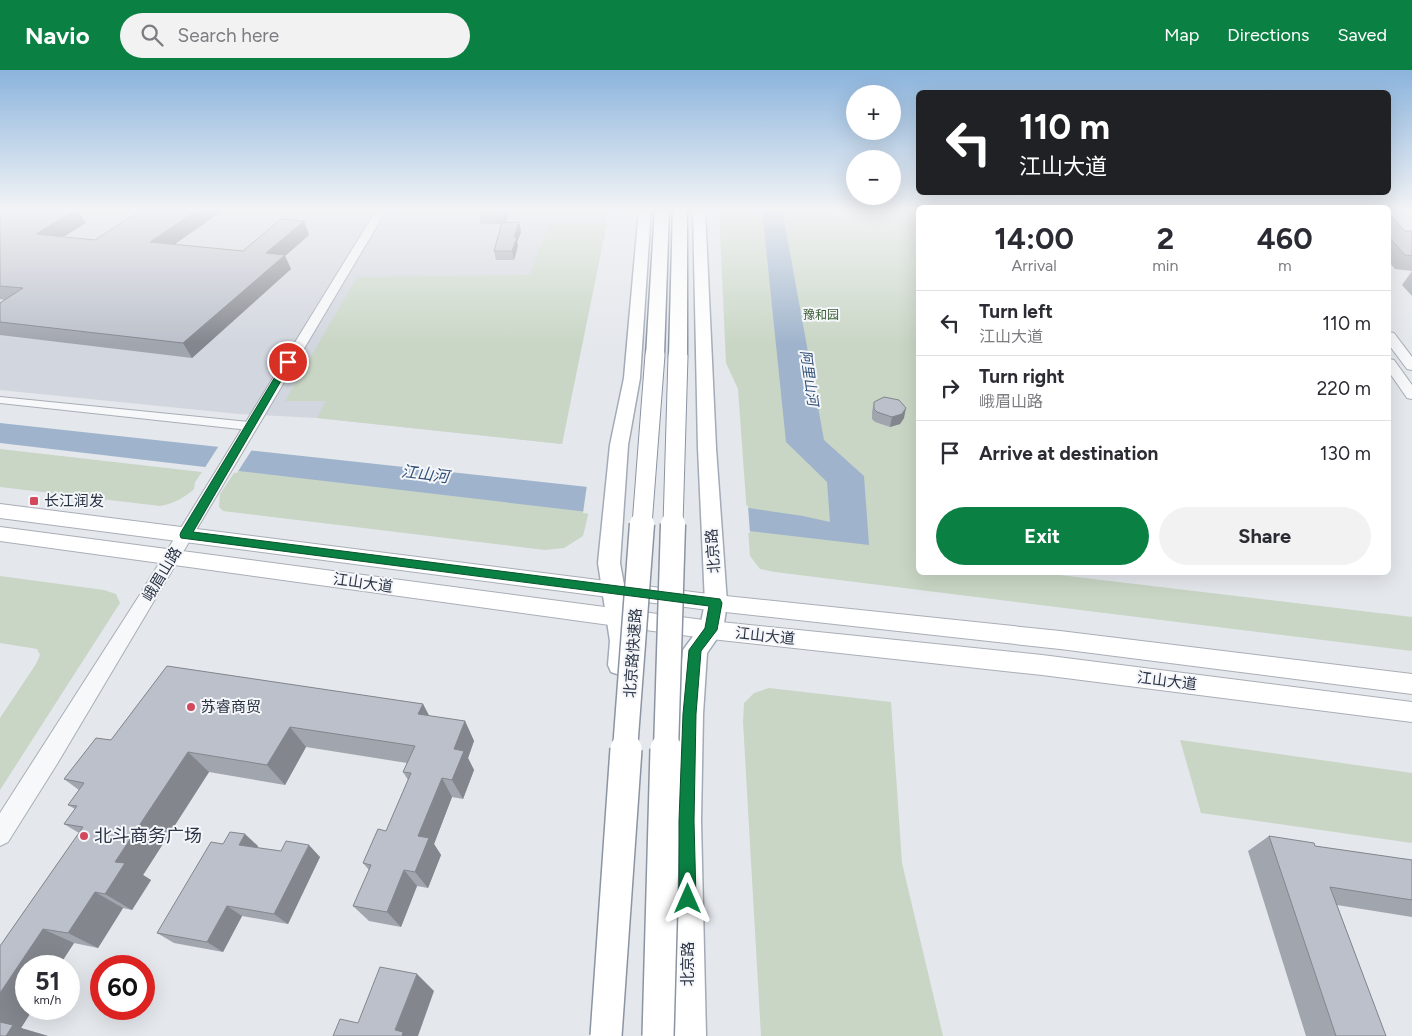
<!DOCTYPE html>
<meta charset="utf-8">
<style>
:root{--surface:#fff;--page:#f2f2f3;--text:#2b2b33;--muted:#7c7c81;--line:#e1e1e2;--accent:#0b8043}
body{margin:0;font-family:Figtree,"Noto Sans SC",sans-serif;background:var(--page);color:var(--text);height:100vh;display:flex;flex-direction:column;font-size:19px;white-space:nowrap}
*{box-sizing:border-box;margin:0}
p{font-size:16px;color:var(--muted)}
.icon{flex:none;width:28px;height:28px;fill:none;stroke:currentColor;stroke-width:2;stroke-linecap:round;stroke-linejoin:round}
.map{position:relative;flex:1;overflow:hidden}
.drawer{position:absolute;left:916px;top:135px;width:475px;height:370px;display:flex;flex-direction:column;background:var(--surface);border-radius:8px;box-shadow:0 5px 20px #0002}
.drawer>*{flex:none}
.banner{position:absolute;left:916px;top:20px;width:475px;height:105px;border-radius:8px;box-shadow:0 5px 20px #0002;background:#202124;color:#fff;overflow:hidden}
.buttons{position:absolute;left:846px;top:15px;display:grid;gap:10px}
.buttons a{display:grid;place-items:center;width:55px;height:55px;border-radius:50%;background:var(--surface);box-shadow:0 5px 20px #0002;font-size:25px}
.speed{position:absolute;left:15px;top:885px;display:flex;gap:10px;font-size:25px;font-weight:700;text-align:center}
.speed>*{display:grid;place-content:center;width:65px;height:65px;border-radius:50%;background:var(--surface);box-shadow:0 5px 20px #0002;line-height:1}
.speed small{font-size:12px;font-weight:400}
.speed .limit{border:8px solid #d22;background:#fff;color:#111}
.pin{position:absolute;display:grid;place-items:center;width:42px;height:42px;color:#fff;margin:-21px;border:2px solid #fff;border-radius:50%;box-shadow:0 1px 5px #0007}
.me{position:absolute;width:55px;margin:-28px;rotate:0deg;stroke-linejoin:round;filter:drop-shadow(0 0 4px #0008)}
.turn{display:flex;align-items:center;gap:18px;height:105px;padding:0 20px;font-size:22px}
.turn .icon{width:65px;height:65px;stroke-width:2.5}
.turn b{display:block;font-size:35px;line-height:42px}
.eta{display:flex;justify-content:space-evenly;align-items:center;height:85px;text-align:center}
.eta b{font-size:30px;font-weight:700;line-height:35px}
.action{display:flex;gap:10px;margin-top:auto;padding:10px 20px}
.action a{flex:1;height:58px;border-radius:30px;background:var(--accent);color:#fff;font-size:20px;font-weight:700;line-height:58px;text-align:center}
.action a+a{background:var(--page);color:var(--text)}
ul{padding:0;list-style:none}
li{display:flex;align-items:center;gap:15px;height:65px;padding:0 20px;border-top:1px solid var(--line)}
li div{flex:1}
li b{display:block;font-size:19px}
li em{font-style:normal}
header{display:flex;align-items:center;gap:30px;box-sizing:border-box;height:70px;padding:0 25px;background:var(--accent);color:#fff}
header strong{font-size:24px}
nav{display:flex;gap:28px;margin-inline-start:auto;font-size:18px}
.search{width:350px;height:45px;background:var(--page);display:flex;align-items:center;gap:12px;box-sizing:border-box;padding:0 18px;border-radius:28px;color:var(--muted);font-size:19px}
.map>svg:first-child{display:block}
.built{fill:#d2d6de}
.green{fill:#c9d6c5}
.water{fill:#9fb4cc}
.pier{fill:#e4e7ec}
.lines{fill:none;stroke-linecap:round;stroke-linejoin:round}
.minor-casing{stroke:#a9aeb7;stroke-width:2}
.tertiary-casing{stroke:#a9aeb7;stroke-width:2}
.secondary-casing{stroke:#a9aeb7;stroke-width:2}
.primary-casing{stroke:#a3abb8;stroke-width:3}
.trunk-casing{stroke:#8b94a3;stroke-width:3}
.minor{fill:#f7f8fa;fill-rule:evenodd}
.tertiary{fill:#f7f8fa;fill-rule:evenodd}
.secondary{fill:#fff;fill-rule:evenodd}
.primary{fill:#fff;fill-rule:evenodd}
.trunk{fill:#fff;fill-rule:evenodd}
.trunk-bridge-far2-casing{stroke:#8b94a3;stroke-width:21;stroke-linecap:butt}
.trunk-bridge-far1-casing{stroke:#8b94a3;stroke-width:27;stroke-linecap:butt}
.trunk-bridge-casing{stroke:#8b94a3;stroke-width:34;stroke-linecap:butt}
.trunk-bridge-far2{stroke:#fff;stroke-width:19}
.trunk-bridge-far1{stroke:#fff;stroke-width:24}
.trunk-bridge{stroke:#fff;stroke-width:31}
.wall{fill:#a1a5ae}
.shaded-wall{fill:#83868d}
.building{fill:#bbc0ca;stroke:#83868d}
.route{fill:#0b8043;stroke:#07532c}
.poi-dot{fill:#d1495b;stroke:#f4f6f9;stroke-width:2}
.labels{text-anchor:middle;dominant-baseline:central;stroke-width:4;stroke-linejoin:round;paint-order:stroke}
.far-park-label{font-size:12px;fill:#3f6138;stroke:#f4f6f9}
.far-water-label{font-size:14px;font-style:italic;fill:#34527a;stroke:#f4f6f9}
.poi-label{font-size:15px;fill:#2b3445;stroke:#f4f6f9;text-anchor:start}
.street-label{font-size:15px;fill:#2b3445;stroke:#f4f6f9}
.water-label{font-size:16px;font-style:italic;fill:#34527a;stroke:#f4f6f9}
.near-poi-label{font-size:18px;fill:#2b3445;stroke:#f4f6f9;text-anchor:start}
</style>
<header>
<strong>Navio</strong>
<div class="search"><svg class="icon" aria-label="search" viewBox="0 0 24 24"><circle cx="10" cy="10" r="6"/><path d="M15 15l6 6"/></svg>Search here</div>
<nav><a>Map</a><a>Directions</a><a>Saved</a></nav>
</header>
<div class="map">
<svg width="1412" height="966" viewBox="0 0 1412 966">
<rect width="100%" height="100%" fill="#e4e7ec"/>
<!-- built -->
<polygon class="built" points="0,139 608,139 562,374 317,348 239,344 0,320"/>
<!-- green -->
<g class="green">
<polygon points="719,139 919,139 919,502 1043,503 1412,547 1412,581 775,502 760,499 750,486 738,319 726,293"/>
<polygon points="549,153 607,153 562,374 317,348 326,331 285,331 357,207 530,205"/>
<path d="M0 379 202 402 195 412 194 419C184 428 173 434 160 436L0 417Z"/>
<polygon points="236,400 589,441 583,466 564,478 545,480 223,441 219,437 220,424"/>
<polygon points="0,506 104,520 116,524 120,533 0,720 0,648 36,594 40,585 37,579 0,573"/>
<polygon points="769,618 891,632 902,793 943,966 761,966 743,652 744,633 754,623"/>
<polygon points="1180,670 1412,703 1412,773 1201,743"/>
</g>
<!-- water -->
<polygon class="water" points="762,139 782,139 824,370 864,406 869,475 0,373 0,353 661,425 803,446 830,452 827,412 786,372"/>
<!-- pier -->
<g class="pier">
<polygon points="220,374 253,378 237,403 204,399"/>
<polygon points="587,415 748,436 750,463 583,443"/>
</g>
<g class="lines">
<!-- minor casing -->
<g class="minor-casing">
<polygon id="minor" points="0,327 249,352 255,356 249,360 0,333"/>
</g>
<!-- tertiary casing -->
<g class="tertiary-casing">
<g id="tertiary">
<polygon points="377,139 387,139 57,694 8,772 0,776 0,743 139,526"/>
<polygon points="1389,262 1394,263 1412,287 1412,300 1407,299 1389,275"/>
<polygon points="1389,289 1394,290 1412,315 1412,329 1407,328 1389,302"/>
</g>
</g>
<!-- secondary casing -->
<g class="secondary-casing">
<g id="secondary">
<polygon points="0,434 716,525 1060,561 1412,604 1412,624 1060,579 716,541 0,448"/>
<polygon points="0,457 711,551 1042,585 1412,632 1412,652 1042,605 711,569 0,471"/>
</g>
</g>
<!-- primary casing -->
<g class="primary-casing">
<g id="primary">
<polygon points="639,139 651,139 640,308 628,375 620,493 634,571 632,595 629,602 620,605 611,602 608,595 610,571 598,493 610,375 624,308"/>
<polygon points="693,139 705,139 716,378 727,533 723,560 707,583 703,644 701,751 706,966 672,966 673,751 677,644 683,580 700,557 705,533 698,378"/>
</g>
</g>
<!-- trunk casing -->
<g class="trunk-casing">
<g id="trunk">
<polygon points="655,139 669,139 664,285 661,289 655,290 649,289 646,285"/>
<polygon points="673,139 687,139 687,286 684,290 678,291 672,290 669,286"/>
</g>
</g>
<!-- minor -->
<use href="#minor" class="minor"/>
<!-- tertiary -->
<use href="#tertiary" class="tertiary"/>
<!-- secondary -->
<use href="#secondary" class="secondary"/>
<!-- primary -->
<use href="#primary" class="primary"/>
<!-- trunk -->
<use href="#trunk" class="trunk"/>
<!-- trunk-bridge-far2 casing -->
<g class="trunk-bridge-far2-casing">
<g id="trunk-bridge-far2">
<polyline points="642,455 655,285"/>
<polyline points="673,455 678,286"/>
</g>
</g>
<!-- trunk-bridge-far1 casing -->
<g class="trunk-bridge-far1-casing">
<g id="trunk-bridge-far1">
<polyline points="625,680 642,454"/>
<polyline points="666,680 673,454"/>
</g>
</g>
<!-- trunk-bridge casing -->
<g class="trunk-bridge-casing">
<g id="trunk-bridge">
<polyline points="606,966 626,679"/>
<polyline points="658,966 666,679"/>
</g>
</g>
<!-- trunk-bridge-far2 -->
<use href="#trunk-bridge-far2" class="trunk-bridge-far2"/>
<!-- trunk-bridge-far1 -->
<use href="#trunk-bridge-far1" class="trunk-bridge-far1"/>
<!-- trunk-bridge -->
<use href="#trunk-bridge" class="trunk-bridge"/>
</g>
<!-- wall -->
<g class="wall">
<polygon points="0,139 86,153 63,167 95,170 174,174 243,181 304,151 309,165 285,186 291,199 192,288 0,265 0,233 5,230 0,229"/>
<polygon points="510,139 506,153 519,152 521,162 517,172 518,176 514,190 496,190 494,181 501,154 481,154 478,142"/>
<polygon points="1389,144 1405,161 1412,161 1412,226 1402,215 1412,201 1395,199 1389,192"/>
<polygon points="874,332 904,348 900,354 890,357 875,352 872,349 872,342"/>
<polygon points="167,596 423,634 429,646 465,651 474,671 468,688 474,700 463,729 452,727 434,774 441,785 428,818 417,816 401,857 369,851 353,836 369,800 363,793 378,759 386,761 408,710 403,702 407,693 306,677 285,715 209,702 143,805 151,810 132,840 123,838 98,878 74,873 59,896 26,896 26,939 33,939 21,958 48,966 0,966 0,876 79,763 64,754 75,739 68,735 79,720 64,709 96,668 111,670"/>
<polygon points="1269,766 1315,776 1412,790 1412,847 1337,835 1386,966 1306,966 1248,781"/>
<polygon points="258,776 258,778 320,787 288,854 242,846 223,882 174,873 157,863"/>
</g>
<!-- shaded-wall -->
<g class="shaded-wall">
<polygon points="77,139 86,153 45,178 36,164"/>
<polygon points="199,139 225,139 158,186 150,172"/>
<polygon points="504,139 510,139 505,154 503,142"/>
<polygon points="304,151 309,165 285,186 291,199 192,288 183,273 266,183"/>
<polygon points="519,152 521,162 517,172 518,176 514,190 512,181 514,167"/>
<polygon points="906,338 904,348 900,354 890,357 892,347"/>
<polygon points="423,634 434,655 418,644"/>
<polygon points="465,651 474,671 468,688 474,700 463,729 452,710 454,679"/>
<polygon points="290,657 306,677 285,715 267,695"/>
<polygon points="188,682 209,702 143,805 151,810 132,840 105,824 115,792"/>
<polygon points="442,708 452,727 434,774 441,785 428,818 415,802 418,766"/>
<polygon points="245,764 258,776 253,786 239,775"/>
<polygon points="309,775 320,787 288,854 274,844"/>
<polygon points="404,800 417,816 401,857 387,842"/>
<polygon points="95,822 123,838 98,878 68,863"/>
<polygon points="227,836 242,846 223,882 207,872"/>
<polygon points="43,859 74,873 59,896 26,896 26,939 33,939 21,958 48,966 6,966 0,954 0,923"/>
<polygon points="417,904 434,921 418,966 402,966 395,960"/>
</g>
<!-- building -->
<g class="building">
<polygon points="0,139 77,139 36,164 95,170 143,139 199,139 150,172 243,181 281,149 304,151 266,183 285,185 183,273 0,252 0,233 23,218 0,216"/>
<polygon points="479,139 504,139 503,142 478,142"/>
<polygon points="1389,144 1405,161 1412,161 1412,186 1405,185 1389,167"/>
<polygon points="519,152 514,167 517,167 512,181 494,181 502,153"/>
<polygon points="884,327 899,330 906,338 902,344 892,347 877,342 874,339 874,332"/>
<polygon points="167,596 423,634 418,644 465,651 454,679 464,681 452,710 442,708 418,766 429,768 415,802 404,800 387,842 353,836 371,795 363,793 378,759 386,761 411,703 403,702 415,676 290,657 267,695 188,682 115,792 125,793 105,824 95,822 68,863 43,859 0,923 0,876 83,757 64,754 77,736 68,735 84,713 64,709 96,668 111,670"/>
<polygon points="230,762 245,764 239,775 281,781 286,771 309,775 274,844 227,836 207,872 157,863 211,772 223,774"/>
<polygon points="1269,766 1314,773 1315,776 1412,790 1412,830 1330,817 1386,966 1336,966"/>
<polygon points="380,897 417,904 395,960 403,962 402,966 333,966 340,949 358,953"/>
<polygon points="0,952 13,955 6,966 0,966"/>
</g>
<!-- sky -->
<linearGradient id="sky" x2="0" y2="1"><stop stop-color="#8bb4dd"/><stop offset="0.51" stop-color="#f3f4f6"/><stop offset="1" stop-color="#f3f4f6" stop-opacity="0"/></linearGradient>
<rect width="1412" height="274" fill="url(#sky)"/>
<!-- route -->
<polygon class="route" points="288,289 292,292 193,462 720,529 722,533 717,560 701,581 696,644 694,751 696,829 693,835 688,837 682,835 679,829 679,751 683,644 689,580 705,558 709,536 181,468 180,465 181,462 284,292"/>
<!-- markers -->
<g class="poi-dot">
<rect x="29" y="426" width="10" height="10" rx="2.5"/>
<circle cx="191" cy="637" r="5"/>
<circle cx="84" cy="766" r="5"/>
</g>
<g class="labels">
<!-- far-park labels -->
<g class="far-park-label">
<text x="821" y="245">豫和园</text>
</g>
<!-- far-water labels -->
<g class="far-water-label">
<text transform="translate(809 308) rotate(82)">阿里山河</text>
</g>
<!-- poi labels -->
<g class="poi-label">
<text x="44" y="431">长江润发</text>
<text x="201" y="637">苏睿商贸</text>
</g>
<!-- street labels -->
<g class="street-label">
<text transform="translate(713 481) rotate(-94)">北京路</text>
<text transform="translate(162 504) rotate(-59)">峨眉山路</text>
<text transform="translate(363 513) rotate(8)">江山大道</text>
<text transform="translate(765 566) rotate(6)">江山大道</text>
<text transform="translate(633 583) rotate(-86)">北京路快速路</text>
<text transform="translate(1167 611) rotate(7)">江山大道</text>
<text transform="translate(688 894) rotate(-90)">北京路</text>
</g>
<!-- water labels -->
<g class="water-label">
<text transform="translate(425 404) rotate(7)">江山河</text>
</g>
<!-- near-poi labels -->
<g class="near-poi-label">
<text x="94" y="766">北斗商务广场</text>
</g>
</g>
</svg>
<div class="buttons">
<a>+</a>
<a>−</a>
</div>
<div class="speed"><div>51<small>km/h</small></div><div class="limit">60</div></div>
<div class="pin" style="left:288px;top:292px;background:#d93025"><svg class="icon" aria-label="arrive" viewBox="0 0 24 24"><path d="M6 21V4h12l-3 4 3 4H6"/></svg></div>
<svg class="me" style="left:688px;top:829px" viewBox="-20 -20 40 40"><path d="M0-17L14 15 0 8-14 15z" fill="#0b8043" stroke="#fff" stroke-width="4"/></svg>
<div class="banner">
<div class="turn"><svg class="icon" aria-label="left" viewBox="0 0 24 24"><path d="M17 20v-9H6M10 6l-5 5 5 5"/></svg><div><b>110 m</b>江山大道</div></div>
</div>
<section class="drawer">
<div class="eta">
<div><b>14:00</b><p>Arrival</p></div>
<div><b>2</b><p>min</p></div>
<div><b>460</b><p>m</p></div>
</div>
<ul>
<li><svg class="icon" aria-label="left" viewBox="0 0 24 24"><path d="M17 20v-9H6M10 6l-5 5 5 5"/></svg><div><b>Turn left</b><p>江山大道</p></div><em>110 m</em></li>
<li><svg class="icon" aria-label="right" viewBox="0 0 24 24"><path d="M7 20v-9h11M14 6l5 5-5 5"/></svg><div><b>Turn right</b><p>峨眉山路</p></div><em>220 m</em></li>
<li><svg class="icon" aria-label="arrive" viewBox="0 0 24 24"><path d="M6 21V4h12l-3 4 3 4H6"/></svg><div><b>Arrive at destination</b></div><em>130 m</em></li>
</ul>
<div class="action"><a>Exit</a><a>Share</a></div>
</section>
</div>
